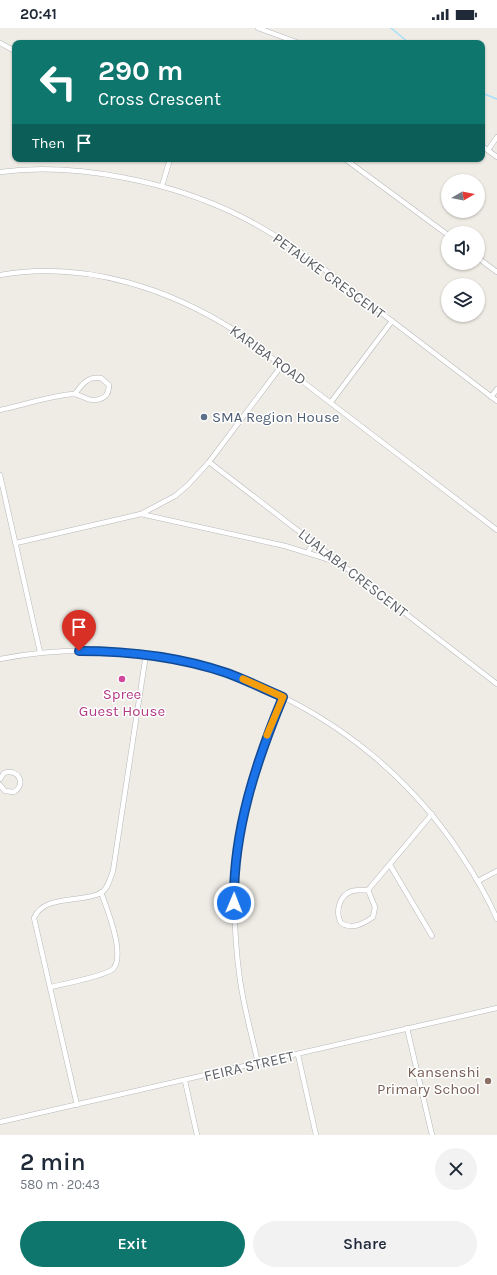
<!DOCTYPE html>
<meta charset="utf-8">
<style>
:root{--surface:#fff;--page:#f2f2f3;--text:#1f2937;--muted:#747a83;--accent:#0f766e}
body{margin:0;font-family:Karla,sans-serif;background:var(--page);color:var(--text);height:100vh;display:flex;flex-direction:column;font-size:15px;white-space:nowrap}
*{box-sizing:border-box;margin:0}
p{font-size:13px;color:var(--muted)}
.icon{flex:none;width:22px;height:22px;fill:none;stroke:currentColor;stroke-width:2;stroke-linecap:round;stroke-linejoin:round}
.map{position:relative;height:1107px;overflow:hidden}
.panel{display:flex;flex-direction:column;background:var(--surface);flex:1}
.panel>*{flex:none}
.top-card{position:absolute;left:12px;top:12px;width:473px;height:122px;border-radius:8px;box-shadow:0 1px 3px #0004;background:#0f766e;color:#fff;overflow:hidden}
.needle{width:26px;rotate:81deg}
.tools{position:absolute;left:441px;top:146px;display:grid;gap:8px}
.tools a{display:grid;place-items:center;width:44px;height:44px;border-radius:50%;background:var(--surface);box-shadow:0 1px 3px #0004;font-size:20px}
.pin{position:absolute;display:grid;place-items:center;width:34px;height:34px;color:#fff;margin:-41px -17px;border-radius:50% 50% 50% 0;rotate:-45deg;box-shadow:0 0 4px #0007}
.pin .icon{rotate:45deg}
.me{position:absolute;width:44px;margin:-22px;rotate:1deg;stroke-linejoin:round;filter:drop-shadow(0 0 3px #0008)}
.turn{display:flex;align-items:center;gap:14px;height:84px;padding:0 20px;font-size:18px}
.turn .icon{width:52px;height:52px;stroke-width:2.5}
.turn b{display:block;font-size:28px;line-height:34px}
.then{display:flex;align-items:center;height:38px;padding:0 20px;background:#0003;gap:8px;font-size:15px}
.round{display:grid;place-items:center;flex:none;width:42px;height:42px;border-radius:21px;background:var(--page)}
.summary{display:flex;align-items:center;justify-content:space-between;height:68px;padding:0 20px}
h1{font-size:24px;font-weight:600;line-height:30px}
.button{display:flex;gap:8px;margin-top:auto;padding:8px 20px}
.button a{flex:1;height:46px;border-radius:24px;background:var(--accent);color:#fff;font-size:16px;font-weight:600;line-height:46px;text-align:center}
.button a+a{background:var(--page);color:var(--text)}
.status{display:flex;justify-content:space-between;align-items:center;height:28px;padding:0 20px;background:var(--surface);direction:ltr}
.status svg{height:11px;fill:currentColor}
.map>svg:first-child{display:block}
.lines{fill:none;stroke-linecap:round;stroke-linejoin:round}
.stream{stroke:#a9defb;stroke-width:1.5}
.minor-casing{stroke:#b6b8bc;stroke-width:5.5}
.minor{stroke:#fff;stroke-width:4.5}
.route-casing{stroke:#114b97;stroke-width:10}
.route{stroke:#1a73e8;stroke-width:7}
.slow{stroke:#f59e0b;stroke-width:7}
.service-dot{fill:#5c6f8a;stroke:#fff;stroke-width:1.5}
.hotel-dot{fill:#d1479c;stroke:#fff;stroke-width:1.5}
.education-dot{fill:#8d6e63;stroke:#fff;stroke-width:1.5}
.labels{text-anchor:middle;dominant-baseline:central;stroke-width:3;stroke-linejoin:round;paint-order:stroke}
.street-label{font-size:15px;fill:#5d6165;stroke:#fff}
.service-label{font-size:15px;fill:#4e5e75;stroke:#fff;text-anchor:start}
.hotel-label{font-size:15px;fill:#b23c85;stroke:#fff}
.education-label{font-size:15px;fill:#785e54;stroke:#fff;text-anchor:end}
</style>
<div class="status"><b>20:41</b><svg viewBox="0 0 49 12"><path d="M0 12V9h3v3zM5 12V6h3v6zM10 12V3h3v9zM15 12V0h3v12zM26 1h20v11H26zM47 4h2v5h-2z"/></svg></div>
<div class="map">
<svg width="497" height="1107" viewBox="0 0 497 1107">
<rect width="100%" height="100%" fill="#efece5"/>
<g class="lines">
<!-- stream -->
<g class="stream">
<polyline points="391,0 409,15"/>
<polyline points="482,65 497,71"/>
</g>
<!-- minor casing -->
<g class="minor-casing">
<g id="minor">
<polyline points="258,0 299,15"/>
<polyline points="0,15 15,23"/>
<polyline points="482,118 497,129"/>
<polyline points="488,122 497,109"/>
<polyline points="345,131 448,207"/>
<path d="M0 144C76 134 172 154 240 188 296 216 343 256 392 293 427 320 462 346 497 373"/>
<polyline points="162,158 170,131"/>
<polyline points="478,230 497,244"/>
<path d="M0 247C85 232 173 261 243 308L497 502"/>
<polyline points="491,369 497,361"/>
<polyline points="331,374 392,293"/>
<path d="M0 382C24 377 49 368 73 366 82 366 87 375 100 371 107 369 109 364 109 357L101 350C88 348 82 356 75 366"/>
<polyline points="209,434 497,656"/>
<polyline points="0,447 40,624"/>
<polyline points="141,486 285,518 337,534"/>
<polyline points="16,515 141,486 175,468 188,457 209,434 282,337"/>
<polyline points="308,524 314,514"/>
<path d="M0 631C178 596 360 674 460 825 474 846 487 868 497 891"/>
<path d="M0 751 4 745C18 740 27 756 14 764L5 763 0 757"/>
<polyline points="390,837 432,908"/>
<polyline points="478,853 497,843"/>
<path d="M368 862 375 879 373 889C363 896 352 902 341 895 335 884 339 867 352 863 357 862 363 862 368 862L432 786"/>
<path d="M51 959C64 956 105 948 113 941 126 927 107 881 101 864"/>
<polyline points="407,1000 432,1107"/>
<polyline points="298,1027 316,1107"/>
<path d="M258 1035C252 1008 244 980 240 952 231 888 233 822 250 760 258 729 271 699 283 669"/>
<polyline points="185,1053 197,1107"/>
<path d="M77 1077 34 890C44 866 82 875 101 865 108 861 110 850 113 843L146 626"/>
<polyline points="0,1094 497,980"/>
</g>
</g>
<!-- minor -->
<use href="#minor" class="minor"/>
</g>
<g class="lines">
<!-- route casing -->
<g class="route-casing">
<path id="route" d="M79 623C128 623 180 629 227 645 246 652 264 661 283 669 256 734 233 803 234 875"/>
</g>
<!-- route -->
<use href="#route" class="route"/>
<!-- slow -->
<polyline class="slow" points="243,651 283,669 267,707"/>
</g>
<!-- markers -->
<circle class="service-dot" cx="204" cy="389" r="4"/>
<circle class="hotel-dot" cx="122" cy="651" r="4"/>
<circle class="education-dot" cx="488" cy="1053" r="4"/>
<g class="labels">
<!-- street labels -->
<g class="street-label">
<text transform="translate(329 248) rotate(36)">PETAUKE CRESCENT</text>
<text transform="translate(268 327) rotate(36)">KARIBA ROAD</text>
<text transform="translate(353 545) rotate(38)">LUALABA CRESCENT</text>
<text transform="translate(249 1038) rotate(-13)">FEIRA STREET</text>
</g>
<!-- service labels -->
<g class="service-label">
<text x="212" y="389">SMA Region House</text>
</g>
<!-- hotel labels -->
<g class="hotel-label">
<text x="122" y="666">Spree<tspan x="122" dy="17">Guest House</tspan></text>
</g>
<!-- education labels -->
<g class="education-label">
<text x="480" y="1044">Kansenshi<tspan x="480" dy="17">Primary School</tspan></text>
</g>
</g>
</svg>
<div class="tools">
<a><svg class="needle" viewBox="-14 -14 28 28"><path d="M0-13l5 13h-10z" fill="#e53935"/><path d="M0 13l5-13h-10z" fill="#747a83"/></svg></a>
<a><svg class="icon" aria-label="sound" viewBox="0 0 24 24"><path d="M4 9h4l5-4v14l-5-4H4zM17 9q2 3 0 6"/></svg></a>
<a><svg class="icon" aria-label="layers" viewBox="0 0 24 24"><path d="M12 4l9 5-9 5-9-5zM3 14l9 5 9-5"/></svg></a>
</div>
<div class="pin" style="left:79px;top:623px;background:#d93025"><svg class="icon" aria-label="arrive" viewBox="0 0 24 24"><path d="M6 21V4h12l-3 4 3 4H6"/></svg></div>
<svg class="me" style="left:234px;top:875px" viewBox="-20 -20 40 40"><circle r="17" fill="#1a73e8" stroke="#fff" stroke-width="3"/><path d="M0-11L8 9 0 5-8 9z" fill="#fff"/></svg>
<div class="top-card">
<div class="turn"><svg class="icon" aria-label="left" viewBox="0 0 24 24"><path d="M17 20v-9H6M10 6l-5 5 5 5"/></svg><div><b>290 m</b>Cross Crescent</div></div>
<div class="then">Then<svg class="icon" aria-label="arrive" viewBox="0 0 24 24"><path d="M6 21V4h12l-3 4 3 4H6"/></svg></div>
</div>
</div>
<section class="panel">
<div class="summary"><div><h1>2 min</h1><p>580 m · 20:43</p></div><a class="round"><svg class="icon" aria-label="close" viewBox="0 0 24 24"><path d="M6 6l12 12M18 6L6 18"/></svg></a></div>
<div class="button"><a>Exit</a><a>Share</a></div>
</section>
